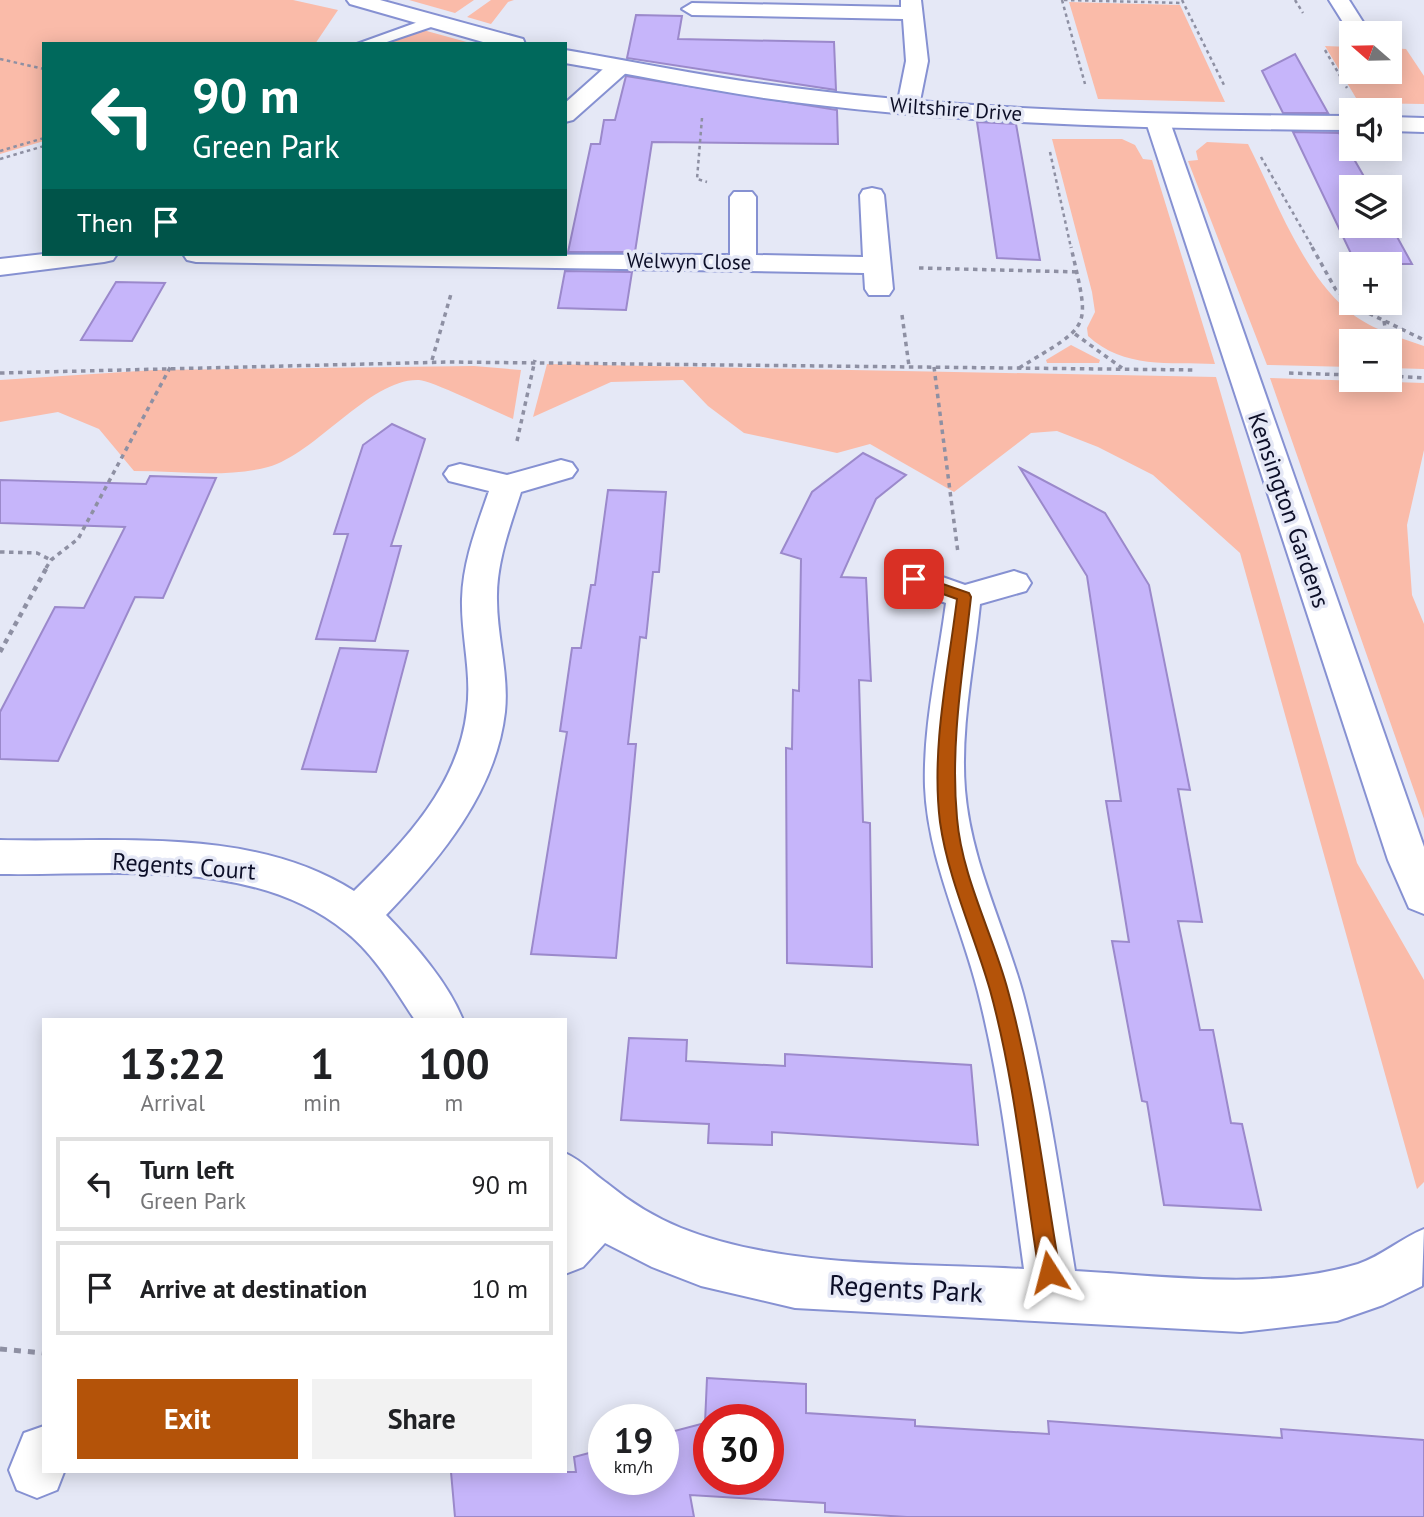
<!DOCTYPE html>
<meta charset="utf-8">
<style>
:root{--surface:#fff;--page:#f2f2f2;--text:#202124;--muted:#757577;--line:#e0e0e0;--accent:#b45309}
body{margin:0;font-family:"PT Sans",sans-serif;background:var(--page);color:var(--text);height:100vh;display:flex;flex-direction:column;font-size:26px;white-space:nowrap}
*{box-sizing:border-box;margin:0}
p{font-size:23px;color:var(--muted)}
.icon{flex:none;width:38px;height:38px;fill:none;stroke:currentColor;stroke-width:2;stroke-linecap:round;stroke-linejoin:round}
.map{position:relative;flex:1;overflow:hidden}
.details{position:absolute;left:42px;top:1018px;width:525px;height:455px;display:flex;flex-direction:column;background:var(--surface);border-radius:0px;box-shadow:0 4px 18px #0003}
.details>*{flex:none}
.banner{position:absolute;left:42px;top:42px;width:525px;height:214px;border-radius:0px;box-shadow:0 4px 18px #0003;background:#00695c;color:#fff;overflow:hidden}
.needle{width:46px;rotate:290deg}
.buttons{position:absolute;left:1339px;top:21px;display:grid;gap:14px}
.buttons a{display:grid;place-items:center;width:63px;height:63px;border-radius:0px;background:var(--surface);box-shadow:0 4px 18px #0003;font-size:35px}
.speed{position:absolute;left:588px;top:1404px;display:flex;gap:14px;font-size:35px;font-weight:700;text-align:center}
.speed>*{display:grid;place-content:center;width:91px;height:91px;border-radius:50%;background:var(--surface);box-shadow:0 4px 18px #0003;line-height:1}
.speed small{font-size:18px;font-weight:400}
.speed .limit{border:10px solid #d22;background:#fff;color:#111}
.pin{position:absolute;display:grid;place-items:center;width:60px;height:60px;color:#fff;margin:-30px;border-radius:14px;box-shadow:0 4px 10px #0006}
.me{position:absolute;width:77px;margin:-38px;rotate:351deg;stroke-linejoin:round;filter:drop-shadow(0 0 5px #0008)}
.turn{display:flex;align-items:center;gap:24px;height:147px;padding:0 35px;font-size:32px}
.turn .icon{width:91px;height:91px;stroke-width:2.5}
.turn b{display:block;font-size:49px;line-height:60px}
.then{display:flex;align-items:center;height:66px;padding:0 35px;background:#0003;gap:14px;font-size:26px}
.eta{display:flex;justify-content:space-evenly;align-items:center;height:119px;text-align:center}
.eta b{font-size:42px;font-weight:700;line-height:49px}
.action{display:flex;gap:14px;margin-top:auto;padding:14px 35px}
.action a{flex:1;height:80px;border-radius:0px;background:var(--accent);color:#fff;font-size:28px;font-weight:700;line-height:80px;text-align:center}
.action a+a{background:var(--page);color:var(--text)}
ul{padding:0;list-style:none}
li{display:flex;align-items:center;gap:21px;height:94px;margin:0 14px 10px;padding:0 21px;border:4px solid var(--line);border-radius:0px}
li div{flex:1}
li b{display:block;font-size:26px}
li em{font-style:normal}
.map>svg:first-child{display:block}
.green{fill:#fabba9}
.building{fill:#c6b5fa;stroke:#9b89cb;stroke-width:2;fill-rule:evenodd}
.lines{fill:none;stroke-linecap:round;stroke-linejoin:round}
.service-casing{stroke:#8691d2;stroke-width:4}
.minor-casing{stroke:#8691d2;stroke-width:4}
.tertiary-casing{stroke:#8691d2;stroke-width:4}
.path-far3{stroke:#8e90a3;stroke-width:2.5;stroke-dasharray:3.5 3.5;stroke-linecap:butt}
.path-far2{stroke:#8e90a3;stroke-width:3.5;stroke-dasharray:4.5 4.5;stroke-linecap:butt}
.path-far1{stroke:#8e90a3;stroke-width:4.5;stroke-dasharray:5 5;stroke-linecap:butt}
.path{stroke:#8e90a3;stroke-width:5;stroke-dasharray:7 7;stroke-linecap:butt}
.service{fill:#fff;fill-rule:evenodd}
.minor{fill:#fff;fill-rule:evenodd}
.tertiary{fill:#fff;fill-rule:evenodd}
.route{fill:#b45309;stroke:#753606;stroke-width:2}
.labels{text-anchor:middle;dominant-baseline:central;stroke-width:7;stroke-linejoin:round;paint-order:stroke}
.far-street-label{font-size:21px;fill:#0d0f28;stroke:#e5e8f6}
.street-label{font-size:24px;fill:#0d0f28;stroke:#e5e8f6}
.near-street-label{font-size:28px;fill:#0d0f28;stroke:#e5e8f6}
</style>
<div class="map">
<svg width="1424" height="1517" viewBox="0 0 1424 1517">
<rect width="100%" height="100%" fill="#e5e8f6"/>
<!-- green -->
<g class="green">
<polygon points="0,0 293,0 338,10 315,44 44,44 44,141 0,154"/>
<polygon points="409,0 474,0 455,13"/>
<polygon points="491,0 514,0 508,2 491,24 467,17"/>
<polygon points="1069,2 1180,5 1225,102 1098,99"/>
<polygon points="423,30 474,44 383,44"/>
<polygon points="1325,46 1351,47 1351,72 1390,72 1390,48 1406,49 1424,76 1424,104 1359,103"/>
<path d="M1052 139H1122L1135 145 1143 159 1152 160 1215 364C1169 362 1124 369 1088 336L1087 328 1095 312 1092 292Z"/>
<path d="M1207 142 1248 144C1275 197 1301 270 1346 309 1368 328 1397 337 1424 346V369L1390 368V341H1351V367L1267 365 1188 161 1198 160 1196 151Z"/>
<polygon points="1071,345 1100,360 1099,363 1047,363 1046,360"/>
<polygon points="547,364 1216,377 1357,863 1424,980 1424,1182 1417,1189 1240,553 1153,475 1098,447 1057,431 1031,433 954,492 870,444 837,453 744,433 708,406 683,380 611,382 533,417"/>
<path d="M474 366 521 370 513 419C496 412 433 381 419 380 370 378 316 454 268 467 226 478 177 471 134 471L99 429 58 412 0 422V380L155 370Z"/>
<polygon points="1270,378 1424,383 1424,450 1407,525 1412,595 1424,624 1424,819"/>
</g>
<!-- building -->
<g class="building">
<polygon points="636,15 682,16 678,39 834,42 836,90 627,58"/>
<polygon points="1295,54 1328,113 1283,113 1262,71"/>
<polygon points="626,76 837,110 838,144 652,142 635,252 568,252 591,144 600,144 604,120 615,120"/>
<polygon points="977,122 1016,124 1040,260 997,258"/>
<polygon points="1293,132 1339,133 1370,187 1351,187 1351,226 1390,224 1412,264 1356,264"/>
<polygon points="565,271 632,272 626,310 558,308"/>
<polygon points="116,282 165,283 132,341 81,340"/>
<polygon points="392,424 425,439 391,546 401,546 375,641 316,639 348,534 334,534 363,445"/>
<polygon points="863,453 906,475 876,499 841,577 866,578 871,681 859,680 863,822 870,823 872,967 787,963 786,748 792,749 793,690 799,691 801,559 781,553 812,492"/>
<polygon points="1020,468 1105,513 1149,585 1190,790 1178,789 1202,922 1178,921 1200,1030 1213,1030 1231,1123 1242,1124 1261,1210 1164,1205 1147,1102 1142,1101 1112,941 1129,942 1106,801 1121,801 1087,576"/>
<polygon points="150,476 216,478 163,598 135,597 58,761 0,759 0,712 55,607 84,608 125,527 0,523 0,480 146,484"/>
<polygon points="608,490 666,492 659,572 653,572 646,638 640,637 628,744 636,744 616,958 531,954 567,732 560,731 572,648 581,648 591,585 595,585"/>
<polygon points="340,648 408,651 376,772 302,769"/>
<polygon points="629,1038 687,1040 686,1061 785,1066 785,1054 971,1065 978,1145 772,1132 772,1145 708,1143 709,1124 621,1120"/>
<path d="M707 1378 806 1384V1413L915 1420V1426L1049 1434 1048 1421 1282 1438 1281 1429 1424 1440V1517H907L825 1512V1503L690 1495 694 1517H455L451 1472H576L574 1457 604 1449V1479H663V1434L705 1423ZM709 1419H768V1479H709Z"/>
</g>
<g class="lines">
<!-- service casing -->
<g class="service-casing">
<polygon id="service" points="432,17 440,22 437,25 381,44 357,44"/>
</g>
<!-- minor casing -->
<g class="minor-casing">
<g id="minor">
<polygon points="901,0 921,0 928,61 919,106 908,113 897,106 906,61 903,19 692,15 682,9 692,3 901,7"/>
<polygon points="1329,0 1349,0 1370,33 1351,35"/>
<polygon points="619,60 627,62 630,67 627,72 573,120 565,122 565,103 611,62"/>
<polygon points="1158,115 1166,117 1170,122 1424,847 1424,914 1409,908 1388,860 1146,122 1150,117"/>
<polygon points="872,188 881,190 884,195 893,289 889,295 869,295 865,289 864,273 196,262 187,260 183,254 730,255 730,197 734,192 752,192 756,197 756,255 863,257 860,195 863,190"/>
<polygon points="44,254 117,254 113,260 104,262 0,275 0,259"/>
<path d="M561 460 572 463 577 470 572 477 521 492C510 527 496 563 497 600 497 637 509 674 505 712 496 792 440 859 386 915 414 944 448 982 463 1020H415C395 990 375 955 346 932 253 856 113 876 0 874V840C116 843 252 826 354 891 405 841 459 785 467 710 472 673 461 636 462 599 463 561 477 526 489 491L449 481 444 474 449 467 460 464 507 475Z"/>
<path d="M914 567 965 585 1014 571 1026 575 1031 583 1026 591 980 604C974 665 960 728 965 790 971 862 1004 925 1023 994 1047 1085 1060 1179 1075 1271 1168 1276 1267 1291 1358 1264 1382 1256 1401 1238 1424 1229L1422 1286 1383 1305 1337 1321 1241 1332 795 1308 701 1286 652 1267 605 1243 583 1267 565 1274V1153C583 1161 592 1173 608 1184 630 1202 654 1217 681 1228 783 1269 914 1263 1024 1269 1011 1176 1001 1082 978 992 961 924 928 859 925 787 923 726 938 664 946 603L902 587 897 579 902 571Z"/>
<polygon points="44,1426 44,1472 64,1472 57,1490 37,1498 17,1490 9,1470 24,1433"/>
</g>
</g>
<!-- tertiary casing -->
<g class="tertiary-casing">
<g id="tertiary">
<polygon points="347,0 380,0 523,39 525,44 490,44 350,4"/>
<path d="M565 50C631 61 697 75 764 84 958 111 1156 115 1351 116V130C1156 129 958 125 764 98 697 88 631 74 565 63Z"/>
<polygon points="1390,117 1424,118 1424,132 1390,131"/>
</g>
</g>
<!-- path-far3 -->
<g class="path-far3">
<polyline points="1062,0 1085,84"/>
<polyline points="1064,0 1183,3"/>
<polyline points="1182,0 1225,87"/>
<polyline points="1295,0 1303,13"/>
<polyline points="1325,50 1347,88"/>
<polyline points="0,59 44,69"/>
<polyline points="702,118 697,179 707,182"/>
<polyline points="0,151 44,138"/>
<polyline points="1050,152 1071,248"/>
<polyline points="1261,157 1313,248"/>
<polyline points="0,159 44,146"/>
</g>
<!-- path-far2 -->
<g class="path-far2">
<polyline points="1312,247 1336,290 1358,308 1424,340"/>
<polyline points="919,268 1079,272"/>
<polyline points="902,315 909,366"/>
<polyline points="1384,321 1390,357"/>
<polyline points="1075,334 1122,368"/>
<polyline points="432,360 451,294"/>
<polyline points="934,367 958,553"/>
<path d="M1019 368C1093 323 1090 331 1071 247"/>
<polyline points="0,373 449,362 1196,370"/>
<polyline points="1289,373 1351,375"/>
<polyline points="1390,376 1424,378"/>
<polyline points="517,441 535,360"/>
<polyline points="0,552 37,553 51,560"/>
<polyline points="46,568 51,560 78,539 172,364"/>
</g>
<!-- path-far1 -->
<polyline class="path-far1" points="0,652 47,567"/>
<!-- path -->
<polyline class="path" points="0,1349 44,1353"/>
<!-- service -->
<use href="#service" class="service"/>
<!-- minor -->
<use href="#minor" class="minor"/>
<!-- tertiary -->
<use href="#tertiary" class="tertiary"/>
</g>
<!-- route -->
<path class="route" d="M914 574 969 593 971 597C963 670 950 744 957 818 962 878 993 934 1008 991 1033 1082 1044 1179 1060 1272L1057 1280 1049 1283 1042 1280 1039 1272C1024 1179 1015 1081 990 990 974 934 948 879 940 822 931 749 948 672 957 599L909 582V575Z"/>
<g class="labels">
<!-- far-street labels -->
<g class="far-street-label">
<text transform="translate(956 109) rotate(4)">Wiltshire Drive</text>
<text transform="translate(689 261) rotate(1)">Welwyn Close</text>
</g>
<!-- street labels -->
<g class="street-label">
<text transform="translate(1289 510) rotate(71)">Kensington Gardens</text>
<text transform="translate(184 866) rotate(4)">Regents Court</text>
</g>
<!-- near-street labels -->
<g class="near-street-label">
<text transform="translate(906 1288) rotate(3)">Regents Park</text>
</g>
</g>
</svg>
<div class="buttons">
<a><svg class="needle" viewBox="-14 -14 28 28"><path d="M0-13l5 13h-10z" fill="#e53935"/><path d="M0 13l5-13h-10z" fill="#757577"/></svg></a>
<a><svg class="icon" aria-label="sound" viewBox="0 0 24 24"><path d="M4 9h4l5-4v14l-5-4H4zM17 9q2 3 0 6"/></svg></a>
<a><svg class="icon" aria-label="layers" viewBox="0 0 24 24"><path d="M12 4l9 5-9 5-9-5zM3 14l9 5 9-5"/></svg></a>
<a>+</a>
<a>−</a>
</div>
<div class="speed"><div>19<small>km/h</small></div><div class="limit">30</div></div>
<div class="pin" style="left:914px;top:579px;background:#d93025"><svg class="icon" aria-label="arrive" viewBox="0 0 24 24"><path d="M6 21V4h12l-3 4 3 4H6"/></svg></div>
<svg class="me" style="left:1049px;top:1272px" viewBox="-20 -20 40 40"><path d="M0-17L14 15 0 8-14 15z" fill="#b45309" stroke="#fff" stroke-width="4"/></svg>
<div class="banner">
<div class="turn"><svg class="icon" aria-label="left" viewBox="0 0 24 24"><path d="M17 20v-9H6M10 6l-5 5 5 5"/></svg><div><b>90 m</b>Green Park</div></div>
<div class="then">Then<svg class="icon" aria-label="arrive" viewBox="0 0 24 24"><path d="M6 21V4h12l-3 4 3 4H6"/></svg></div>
</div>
<section class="details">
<div class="eta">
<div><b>13:22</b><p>Arrival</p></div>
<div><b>1</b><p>min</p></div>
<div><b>100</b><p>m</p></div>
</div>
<ul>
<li><svg class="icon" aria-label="left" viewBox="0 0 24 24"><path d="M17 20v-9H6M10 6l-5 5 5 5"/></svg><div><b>Turn left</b><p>Green Park</p></div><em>90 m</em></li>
<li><svg class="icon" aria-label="arrive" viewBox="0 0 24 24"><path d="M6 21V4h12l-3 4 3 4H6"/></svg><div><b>Arrive at destination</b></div><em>10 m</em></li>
</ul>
<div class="action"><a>Exit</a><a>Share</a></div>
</section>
</div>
